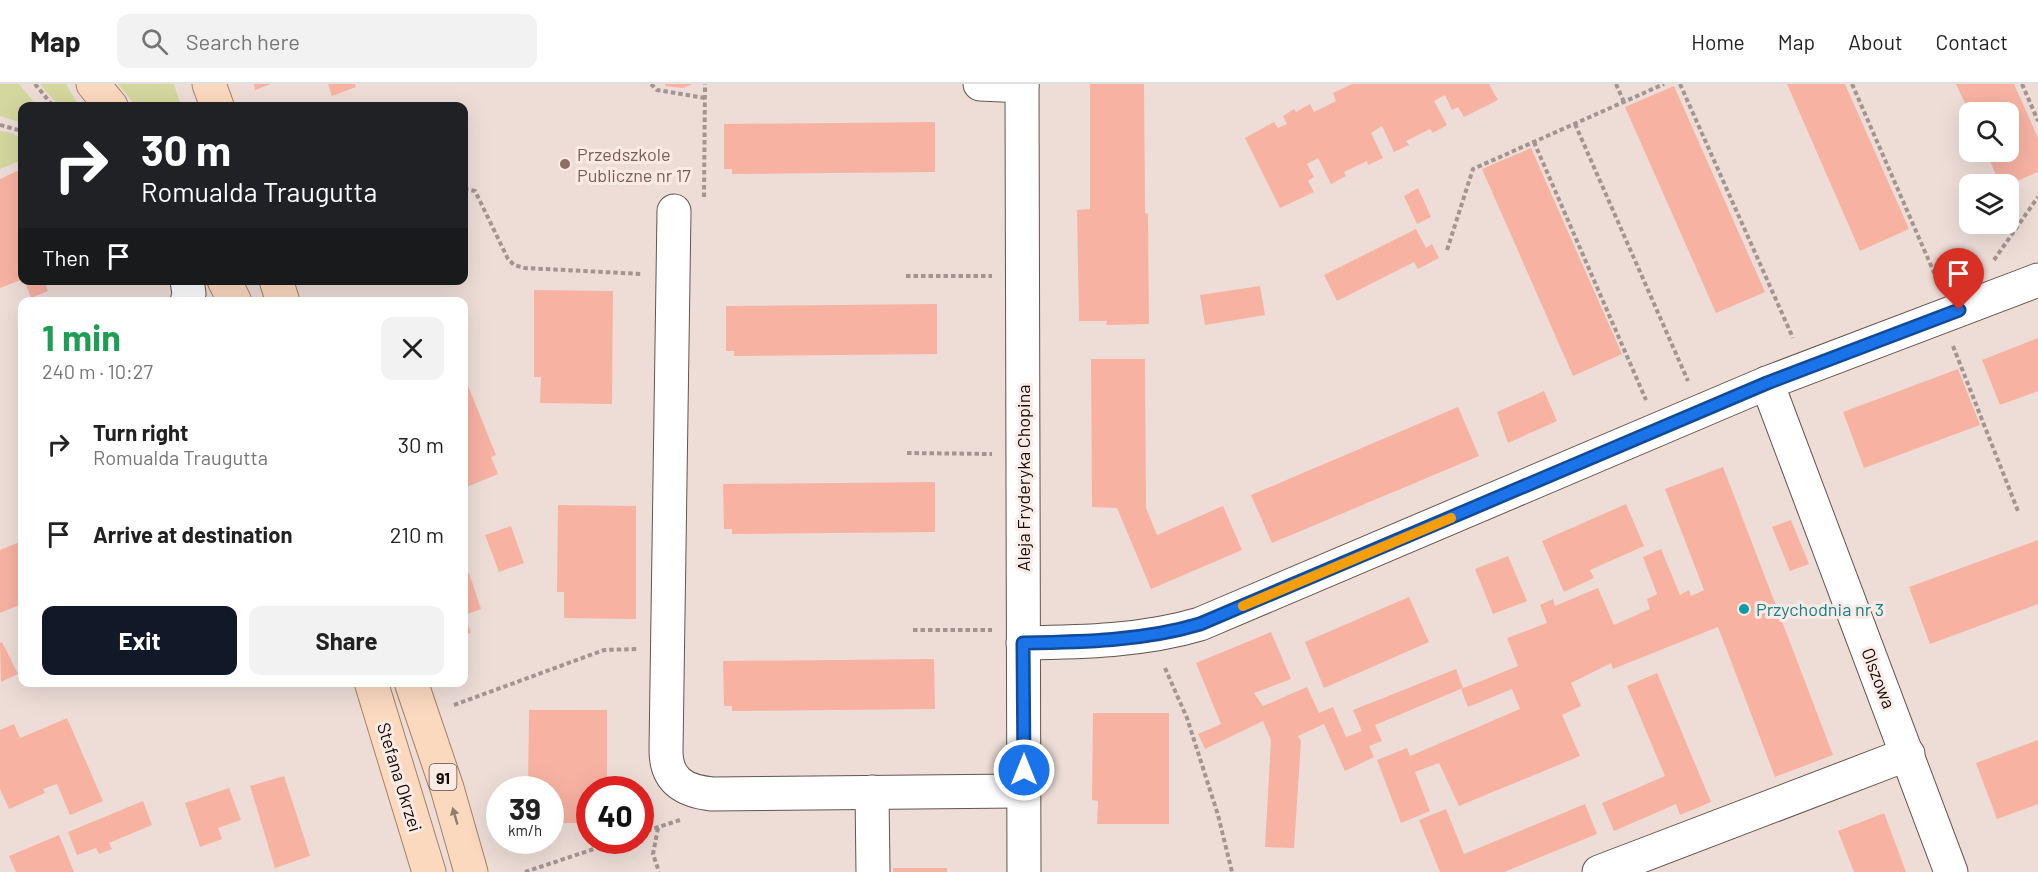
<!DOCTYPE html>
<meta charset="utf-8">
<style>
:root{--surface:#fff;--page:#f2f2f2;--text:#222;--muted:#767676;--line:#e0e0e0;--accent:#111827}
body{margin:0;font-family:Barlow,sans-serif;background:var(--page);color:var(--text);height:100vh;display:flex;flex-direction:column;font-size:22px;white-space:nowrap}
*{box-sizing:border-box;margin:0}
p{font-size:20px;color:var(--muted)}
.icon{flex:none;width:33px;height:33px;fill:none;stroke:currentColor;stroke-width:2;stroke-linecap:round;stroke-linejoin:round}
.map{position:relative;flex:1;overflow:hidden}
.panel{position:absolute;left:18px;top:213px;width:450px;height:390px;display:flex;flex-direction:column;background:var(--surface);border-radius:12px;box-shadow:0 6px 24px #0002}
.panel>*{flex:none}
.banner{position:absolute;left:18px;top:18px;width:450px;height:183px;border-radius:12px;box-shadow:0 6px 24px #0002;background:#202124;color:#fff;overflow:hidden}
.buttons{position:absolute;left:1959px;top:18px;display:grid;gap:12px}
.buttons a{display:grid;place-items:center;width:60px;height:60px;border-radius:12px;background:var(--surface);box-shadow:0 6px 24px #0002;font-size:30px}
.speed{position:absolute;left:486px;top:692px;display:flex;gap:12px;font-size:30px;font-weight:700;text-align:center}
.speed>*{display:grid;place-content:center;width:78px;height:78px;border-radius:50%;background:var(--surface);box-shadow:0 6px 24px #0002;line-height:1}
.speed small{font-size:15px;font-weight:400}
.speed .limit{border:9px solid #d22;background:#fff;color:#111}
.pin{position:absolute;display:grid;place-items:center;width:51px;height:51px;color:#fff;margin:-62px -26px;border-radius:50% 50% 50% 0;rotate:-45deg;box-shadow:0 0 6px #0007}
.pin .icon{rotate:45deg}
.me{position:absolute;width:66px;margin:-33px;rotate:0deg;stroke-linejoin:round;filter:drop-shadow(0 0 4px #0008)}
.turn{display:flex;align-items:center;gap:21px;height:126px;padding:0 24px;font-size:27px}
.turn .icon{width:78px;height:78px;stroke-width:2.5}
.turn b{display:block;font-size:42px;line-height:51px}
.then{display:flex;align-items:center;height:57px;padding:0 24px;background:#0003;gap:12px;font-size:22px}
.round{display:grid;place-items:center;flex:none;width:63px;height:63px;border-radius:12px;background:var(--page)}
.overview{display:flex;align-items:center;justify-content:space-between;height:102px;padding:0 24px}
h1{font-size:36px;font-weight:700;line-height:45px;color:#1e9e55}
.button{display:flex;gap:12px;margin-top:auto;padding:12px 24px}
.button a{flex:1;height:69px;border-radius:12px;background:var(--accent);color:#fff;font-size:24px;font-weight:700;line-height:69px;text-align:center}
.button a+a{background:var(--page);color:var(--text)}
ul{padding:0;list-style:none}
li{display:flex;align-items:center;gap:18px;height:90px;padding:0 24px}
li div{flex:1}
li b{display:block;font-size:22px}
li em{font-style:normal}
header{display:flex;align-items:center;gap:36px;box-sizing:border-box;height:84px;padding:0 30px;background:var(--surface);border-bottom:2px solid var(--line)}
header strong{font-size:28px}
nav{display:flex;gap:33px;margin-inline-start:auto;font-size:21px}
.search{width:420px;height:54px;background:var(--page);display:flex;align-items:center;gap:15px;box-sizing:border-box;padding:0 21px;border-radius:12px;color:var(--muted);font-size:22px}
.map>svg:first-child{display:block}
.green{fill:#d4d89f}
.building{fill:#f7b2a2}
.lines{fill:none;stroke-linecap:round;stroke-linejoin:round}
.minor-casing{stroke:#63554f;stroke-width:35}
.major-casing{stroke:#a78063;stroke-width:35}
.path{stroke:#a29590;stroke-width:4;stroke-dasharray:4.5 3;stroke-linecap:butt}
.minor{stroke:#fff;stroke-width:33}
.major{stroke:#fbd9bf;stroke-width:33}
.oneway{fill:#927d6d}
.route-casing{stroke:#114b97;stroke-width:15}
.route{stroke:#1a73e8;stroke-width:10}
.slow{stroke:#f59e0b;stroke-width:10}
.education-dot{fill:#8d6e63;stroke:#fcebe4;stroke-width:2}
.culture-dot{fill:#0f9aa8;stroke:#fcebe4;stroke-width:2}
.labels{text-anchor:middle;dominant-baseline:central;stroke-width:6;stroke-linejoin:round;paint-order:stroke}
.shield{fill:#fcebe4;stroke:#584f4b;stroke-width:1.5}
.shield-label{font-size:16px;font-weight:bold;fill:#110c09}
.education-label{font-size:18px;fill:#785e54;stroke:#fcebe4;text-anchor:start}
.street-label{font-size:18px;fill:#110c09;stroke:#fcebe4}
.culture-label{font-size:18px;fill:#0d838f;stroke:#fcebe4;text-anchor:start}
</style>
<header>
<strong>Map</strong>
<div class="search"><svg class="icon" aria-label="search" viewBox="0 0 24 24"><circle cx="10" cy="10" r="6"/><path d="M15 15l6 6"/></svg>Search here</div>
<nav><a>Home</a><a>Map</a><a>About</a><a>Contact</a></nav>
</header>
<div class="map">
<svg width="2038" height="788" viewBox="0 0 2038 788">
<rect width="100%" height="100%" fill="#eeddd7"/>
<!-- green -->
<g class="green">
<polygon points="0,0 19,0 37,22 22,22 22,39 0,32"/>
<polygon points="40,0 66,0 79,22 59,22"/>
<polygon points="118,0 174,0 181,22 136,22"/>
<polygon points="0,47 12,49 22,55 22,76 0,85"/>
</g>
<!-- building -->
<g class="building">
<polygon points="254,0 271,0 255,6"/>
<polygon points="328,0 355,0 356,3 332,12"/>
<polygon points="665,0 693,0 683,4 665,2"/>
<polygon points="1090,0 1144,0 1145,125 1145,129 1148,130 1149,240 1106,241 1107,237 1079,237 1077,126 1090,125"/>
<polygon points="1352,0 1489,0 1498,16 1464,33 1458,23 1452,26 1445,11 1434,17 1447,41 1433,49 1430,45 1406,57 1409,61 1394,68 1382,42 1371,49 1383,74 1368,81 1367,77 1344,88 1346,92 1331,100 1318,74 1307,80 1314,93 1308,97 1314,108 1280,124 1245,54 1274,38 1278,44 1287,40 1283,32 1294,25 1296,28 1310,20 1314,28 1336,17 1333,9"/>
<polygon points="1787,0 1845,0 1909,145 1860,167"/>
<polygon points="1956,0 2014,0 2038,54 2038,88 2008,101 2000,100 1986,68 2008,68 2008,28 1969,28"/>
<polygon points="1674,2 1765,208 1716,229 1625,23"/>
<polygon points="935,38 935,88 732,90 732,85 724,85 724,40"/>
<polygon points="1531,64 1622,270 1573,292 1482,85"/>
<polygon points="22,85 22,196 44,196 48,207 31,214 25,198 22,200 21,196 0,204 0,95"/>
<polygon points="1418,104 1431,133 1417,140 1404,112"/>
<polygon points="1416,145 1426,164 1432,160 1439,174 1418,185 1414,178 1337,217 1324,191"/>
<polygon points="1260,202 1265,231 1205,241 1200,211"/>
<polygon points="534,206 613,207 612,320 540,319 541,293 534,293"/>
<polygon points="937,220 937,270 734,272 734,267 726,267 726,222"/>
<polygon points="2038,254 2038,307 2000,321 1982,276"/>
<polygon points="1091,275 1145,275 1146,424 1157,451 1223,422 1242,466 1151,505 1117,424 1092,423"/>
<polygon points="1958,285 1980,341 1864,384 1843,328"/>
<polygon points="464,292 496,371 491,373 498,390 464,404"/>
<polygon points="1544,307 1557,337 1508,359 1497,328"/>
<polygon points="1458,323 1479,372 1272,459 1251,411"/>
<polygon points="1723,383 1833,671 1775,693 1718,543 1613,585 1611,579 1571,599 1581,622 1562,631 1580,672 1459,722 1439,679 1415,688 1430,727 1401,739 1377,676 1407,664 1410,672 1520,625 1512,605 1468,623 1461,605 1518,582 1507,554 1547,539 1540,521 1553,515 1555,522 1598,504 1614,541 1650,525 1647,515 1657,510 1643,473 1661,465 1680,511 1689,506 1691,512 1704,506 1665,405"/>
<polygon points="935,398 935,448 732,450 732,445 724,445 723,400"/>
<polygon points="1626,420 1644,462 1590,486 1594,494 1564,508 1542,457"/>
<polygon points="558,421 636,422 636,535 564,534 564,508 557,508"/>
<polygon points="1791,436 1809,480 1790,487 1772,443"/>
<polygon points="511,442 524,479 499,488 485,451"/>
<polygon points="2038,456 2038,520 1930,560 1909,503"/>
<polygon points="22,457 22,520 0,529 0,466"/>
<polygon points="1508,472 1527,517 1493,530 1475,485"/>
<polygon points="469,489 481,525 465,531 471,549 464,551 464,491"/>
<polygon points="1409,513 1429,558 1324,604 1305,558"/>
<polygon points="1271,548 1291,595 1254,609 1263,622 1307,603 1319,629 1333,623 1346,653 1362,647 1353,626 1456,585 1463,604 1375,641 1382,657 1369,662 1374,673 1345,687 1324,640 1298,652 1301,657 1294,764 1265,763 1271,656 1263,637 1205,665 1198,650 1221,640 1196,579"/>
<polygon points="2,558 18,590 1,598 0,559"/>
<polygon points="934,575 935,625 732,627 732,622 724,622 723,577"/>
<polygon points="1657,589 1711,718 1680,731 1676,720 1614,747 1602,719 1665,692 1627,602"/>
<polygon points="529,626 607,626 607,705 590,705 590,739 550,739 550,705 528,705"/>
<polygon points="1093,629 1169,629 1169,740 1097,740 1098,717 1092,716"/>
<polygon points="67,634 103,717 70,731 57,700 43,705 45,709 9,725 0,705 0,646 14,640 20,654"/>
<polygon points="2038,656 2038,720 1997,735 1976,679"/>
<polygon points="284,692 310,772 275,784 250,702"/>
<polygon points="229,704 241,736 218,744 222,755 200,763 185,719"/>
<polygon points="143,717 152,741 109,759 112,765 99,770 96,764 77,771 68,748"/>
<polygon points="1585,720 1597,750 1504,788 1440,788 1419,736 1446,725 1464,770"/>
<polygon points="1884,729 1906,788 1854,788 1838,747"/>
<polygon points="59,751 74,788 16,788 9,772"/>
<rect x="893" y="784" width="54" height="4"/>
</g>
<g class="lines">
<!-- minor casing -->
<g class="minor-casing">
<g id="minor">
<polyline points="980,0 1022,2"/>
<polyline points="1022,0 1024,788"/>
<path d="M674 127 666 666C666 697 684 707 712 710L1024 707"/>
<polyline points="187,218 189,210 187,196"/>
<polyline points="1767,299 1951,788"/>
<path d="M1023 559C1083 558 1143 557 1200 540L1767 299 2038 196"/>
<polyline points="872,708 873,788"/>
<polyline points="1599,788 1908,670"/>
</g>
</g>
<!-- major casing -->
<g class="major-casing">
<g id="major">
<polyline points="93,0 111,22"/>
<polyline points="209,0 217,22"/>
<polyline points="224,196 235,218"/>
<polyline points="276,196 283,218"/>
<polyline points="371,598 429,788"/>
<polyline points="411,598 447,704 471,788"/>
</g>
</g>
<!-- path -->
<g class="path">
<polyline points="35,0 53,22"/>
<polyline points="651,0 657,6 705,14"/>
<polyline points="1616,0 1624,18"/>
<polyline points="1680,0 1793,254"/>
<polyline points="1852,0 1939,200"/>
<polyline points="2022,0 2038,37"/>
<polyline points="1575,40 1688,297"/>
<polyline points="0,41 22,47"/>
<polyline points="1534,58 1646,316"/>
<polyline points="464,105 475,107 508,175 514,181 525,184 642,190"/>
<polyline points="704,113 705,0"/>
<polyline points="1447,166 1473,85 1664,0"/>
<polyline points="1994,176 2038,113"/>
<polyline points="906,192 992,192"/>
<polyline points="1953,262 2018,427"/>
<polyline points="907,369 992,370"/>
<polyline points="913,546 992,546"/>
<polyline points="1165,584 1187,634 1218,731 1232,788"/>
<polyline points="454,621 604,566 637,565"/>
<polyline points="658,744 653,770 659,788"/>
<polyline points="640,749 680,736"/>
<polyline points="525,788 621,756"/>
</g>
<!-- minor -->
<use href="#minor" class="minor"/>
<!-- major -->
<use href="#major" class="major"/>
</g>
<!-- one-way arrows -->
<defs><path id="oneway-solid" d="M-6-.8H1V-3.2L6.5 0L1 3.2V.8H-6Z" transform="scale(1.5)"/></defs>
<use class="oneway" href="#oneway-solid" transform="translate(455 732) rotate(-106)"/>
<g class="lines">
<!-- route casing -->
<g class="route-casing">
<path id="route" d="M1024 686 1023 559C1082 558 1143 557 1200 540L1767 299 1959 226"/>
</g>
<!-- route -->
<use href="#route" class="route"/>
<!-- slow -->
<polyline class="slow" points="1243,522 1451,434"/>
</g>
<!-- markers -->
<circle class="education-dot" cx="565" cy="80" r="6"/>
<circle class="culture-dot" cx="1744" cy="525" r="6"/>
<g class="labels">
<!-- shield labels -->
<rect class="shield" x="429.5" y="680" width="27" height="26" rx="4.5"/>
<g class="shield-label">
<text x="443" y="693">91</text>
</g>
<!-- education labels -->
<g class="education-label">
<text x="577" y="70">Przedszkole<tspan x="577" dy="21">Publiczne nr 17</tspan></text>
</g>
<!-- street labels -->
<g class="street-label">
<text transform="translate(1023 394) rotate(-90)">Aleja Fryderyka Chopina</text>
<text transform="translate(1879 594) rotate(69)">Olszowa</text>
<text transform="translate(400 693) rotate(73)">Stefana Okrzei</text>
</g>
<!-- culture labels -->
<g class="culture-label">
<text x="1756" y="525">Przychodnia nr 3</text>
</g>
</g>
</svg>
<div class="buttons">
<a><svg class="icon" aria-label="search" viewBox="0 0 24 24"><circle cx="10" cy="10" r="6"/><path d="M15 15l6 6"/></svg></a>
<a><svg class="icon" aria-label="layers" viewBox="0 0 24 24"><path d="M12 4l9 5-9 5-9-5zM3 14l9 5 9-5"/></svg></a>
</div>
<div class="speed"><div>39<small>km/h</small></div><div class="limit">40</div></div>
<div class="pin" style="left:1959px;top:226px;background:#d93025"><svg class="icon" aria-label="arrive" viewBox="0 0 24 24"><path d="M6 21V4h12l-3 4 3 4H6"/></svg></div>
<svg class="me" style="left:1024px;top:686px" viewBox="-20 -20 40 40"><circle r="17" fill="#1a73e8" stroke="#fff" stroke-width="3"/><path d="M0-11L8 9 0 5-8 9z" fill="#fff"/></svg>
<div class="banner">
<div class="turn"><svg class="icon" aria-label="right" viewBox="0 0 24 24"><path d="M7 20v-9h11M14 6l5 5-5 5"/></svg><div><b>30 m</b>Romualda Traugutta</div></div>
<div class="then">Then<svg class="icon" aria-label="arrive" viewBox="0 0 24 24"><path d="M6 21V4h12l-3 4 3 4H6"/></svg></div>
</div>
<section class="panel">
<div class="overview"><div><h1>1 min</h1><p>240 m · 10:27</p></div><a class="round"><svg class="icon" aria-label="close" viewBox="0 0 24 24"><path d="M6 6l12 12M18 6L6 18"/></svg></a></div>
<ul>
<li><svg class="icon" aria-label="right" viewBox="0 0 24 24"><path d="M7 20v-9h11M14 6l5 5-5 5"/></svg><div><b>Turn right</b><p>Romualda Traugutta</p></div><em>30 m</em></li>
<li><svg class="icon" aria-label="arrive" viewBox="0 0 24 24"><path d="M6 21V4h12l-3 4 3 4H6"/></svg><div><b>Arrive at destination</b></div><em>210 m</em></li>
</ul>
<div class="button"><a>Exit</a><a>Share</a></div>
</section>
</div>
